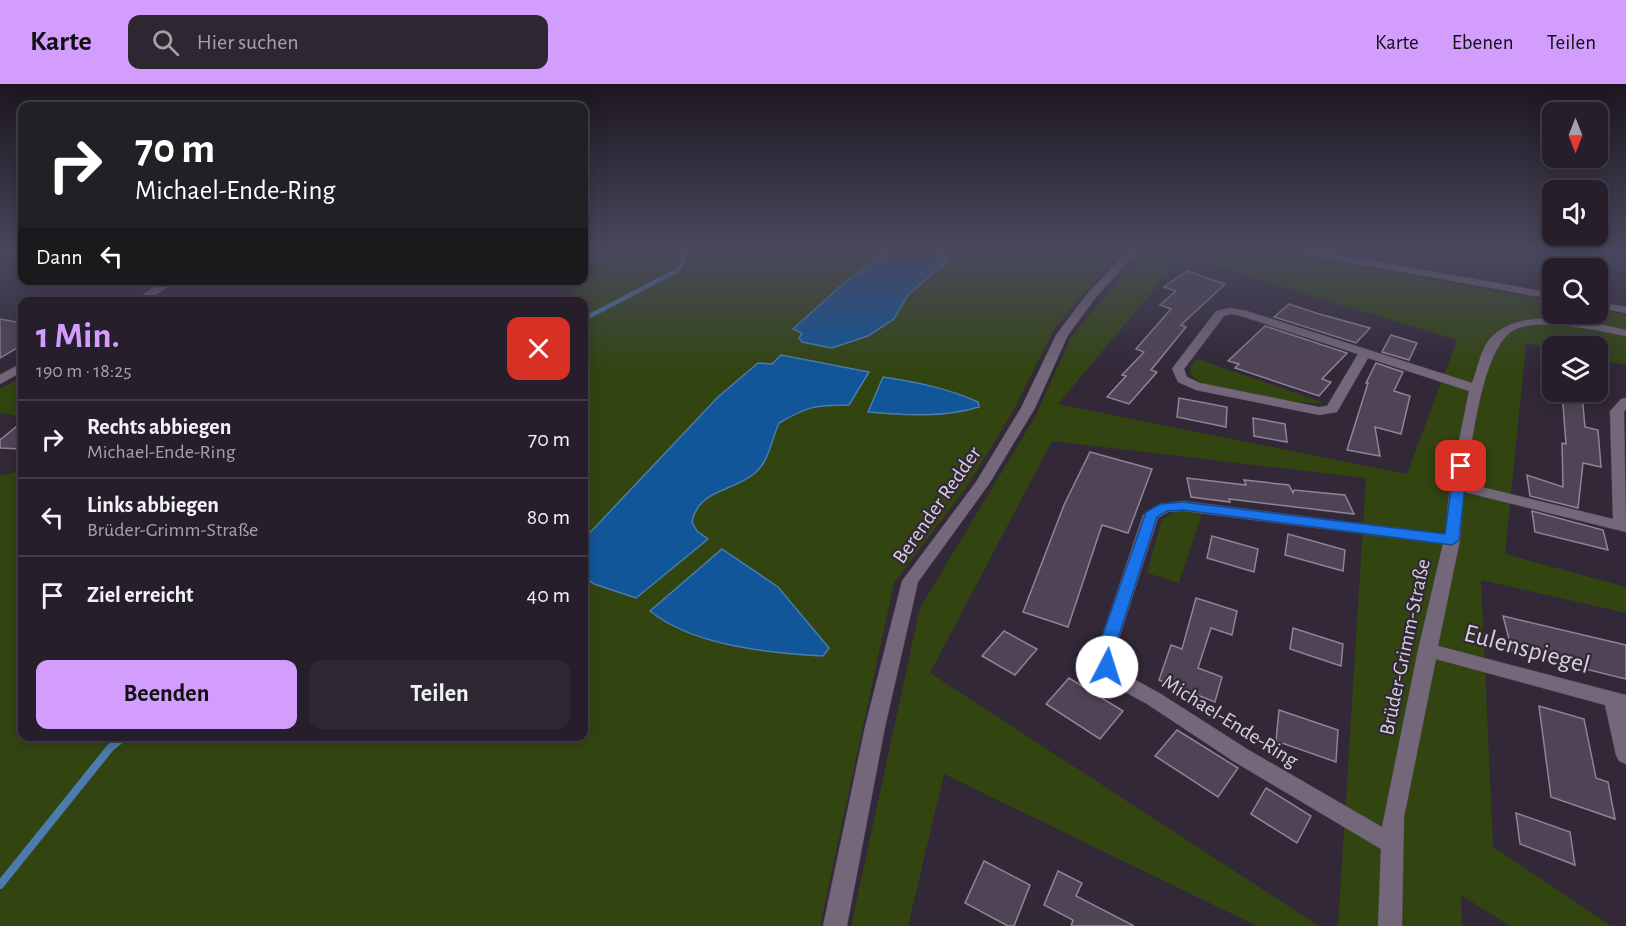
<!DOCTYPE html>
<html lang="de">
<meta charset="utf-8">
<style>
:root{--surface:#261e2a;--page:#2e2732;--text:#f1f3f6;--muted:#a4a2a8;--line:#423c47;--accent:#d29dfd}
body{margin:0;font-family:"Alegreya Sans",sans-serif;background:var(--page);color:var(--text);height:100vh;display:flex;flex-direction:column;font-size:22px;white-space:nowrap}
*{box-sizing:border-box;margin:0}
p{font-size:20px;color:var(--muted)}
.icon{flex:none;width:33px;height:33px;fill:none;stroke:currentColor;stroke-width:2;stroke-linecap:round;stroke-linejoin:round}
.map{position:relative;flex:1;overflow:hidden}
.side{position:absolute;left:18px;top:213px;width:570px;height:444px;display:flex;flex-direction:column;background:var(--surface);border-radius:12px;box-shadow:0 3px 15px #0003,0 0 0 2px var(--line)}
.side>*{flex:none}
.hud{position:absolute;left:18px;top:18px;width:570px;height:183px;border-radius:12px;box-shadow:0 3px 15px #0003,0 0 0 2px var(--line);background:#202124;color:#fff;overflow:hidden}
.needle{width:39px;rotate:180deg}
.fabs{position:absolute;left:1542px;top:18px;display:grid;gap:12px}
.fabs a{display:grid;place-items:center;width:66px;height:66px;border-radius:12px;background:var(--surface);box-shadow:0 3px 15px #0003,0 0 0 2px var(--line);font-size:30px}
.pin{position:absolute;display:grid;place-items:center;width:51px;height:51px;color:#fff;margin:-26px;border-radius:12px;box-shadow:0 3px 9px #0006}
.me{position:absolute;width:66px;margin:-33px;rotate:5deg;stroke-linejoin:round;filter:drop-shadow(0 0 4px #0008)}
.turn{display:flex;align-items:center;gap:21px;height:126px;padding:0 18px;font-size:27px}
.turn .icon{width:78px;height:78px;stroke-width:2.5}
.turn b{display:block;font-size:42px;line-height:51px}
.then{display:flex;align-items:center;height:57px;padding:0 18px;background:#0003;gap:12px;font-size:22px}
.round{display:grid;place-items:center;flex:none;width:63px;height:63px;border-radius:12px;background:var(--page)}
.headline{display:flex;align-items:center;justify-content:space-between;height:102px;padding:0 18px}
h1{font-size:36px;font-weight:600;line-height:45px;color:var(--accent)}
.action{display:flex;gap:12px;margin-top:auto;padding:12px 18px}
.action a{flex:1;height:69px;border-radius:12px;background:var(--accent);color:#111;font-size:24px;font-weight:600;line-height:69px;text-align:center}
.action a+a{background:var(--page);color:var(--text)}
ul{padding:0;list-style:none}
li{display:flex;align-items:center;gap:18px;height:78px;padding:0 18px;border-top:2px solid var(--line)}
li div{flex:1}
li b{display:block;font-size:22px}
li em{font-style:normal}
header{display:flex;align-items:center;gap:36px;box-sizing:border-box;height:84px;padding:0 30px;background:var(--accent);color:#111}
header strong{font-size:28px}
nav{display:flex;gap:33px;margin-inline-start:auto;font-size:21px}
.search{width:420px;height:54px;background:var(--page);display:flex;align-items:center;gap:15px;box-sizing:border-box;padding:0 21px;border-radius:12px;color:var(--muted);font-size:22px}
.map>svg:first-child{display:block}
.green{fill:#324511;fill-rule:evenodd}
.water{fill:#105699;stroke:#4c7bad;stroke-width:1.5}
.lines{fill:none;stroke-linecap:round;stroke-linejoin:round}
.stream-far1{stroke:#4c7bad;stroke-width:4.5}
.stream{stroke:#4c7bad;stroke-width:8}
.building{fill:#4f4455;stroke:#908397;stroke-width:1.5}
.street-casing{stroke:#4f4654;stroke-width:1}
.secondary-casing{stroke:#4f4654;stroke-width:1}
.street{fill:#74677a;fill-rule:evenodd}
.secondary{fill:#74677a;fill-rule:evenodd}
.route{fill:#1a73e8;stroke:#114b97;stroke-width:1.5}
.labels{text-anchor:middle;dominant-baseline:central;stroke-width:4.5;stroke-linejoin:round;paint-order:stroke}
.street-label{font-size:21px;fill:#d8d1dc;stroke:#322838}
.near-street-label{font-size:26px;fill:#d8d1dc;stroke:#322838}
</style>
<header>
<strong>Karte</strong>
<div class="search"><svg class="icon" aria-label="search" viewBox="0 0 24 24"><circle cx="10" cy="10" r="6"/><path d="M15 15l6 6"/></svg>Hier suchen</div>
<nav><a>Karte</a><a>Ebenen</a><a>Teilen</a></nav>
</header>
<div class="map">
<svg width="1626" height="842" viewBox="0 0 1626 842">
<rect width="100%" height="100%" fill="#322838"/>
<!-- green -->
<g class="green">
<polygon points="610,167 1120,167 1055,244 1012,329 968,401 894,499 820,842 0,842 0,392 22,386 22,652 584,652 584,218 564,217"/>
<path d="M1143 167H1276L1552 217V230H1598V225L1626 231V281L1598 275V262H1552V265L1526 259 1505 470 1626 503V529L1481 496 1493 763 1611 842H1510L1461 811 1462 842H1338L1366 394 1052 357 930 589 1319 842H1257L944 690 908 842H851L920 524 1036 331 1071 253ZM1182 172 1457 256 1407 390 1058 320Z"/>
<path d="M1197 275 1322 318C1307 323 1224 306 1207 300 1200 298 1195 295 1191 290L1190 283Z"/>
<polygon points="22,293 22,333 0,329 0,305"/>
<polygon points="1187,427 1202,429 1179,499 1147,489 1162,435 1174,428"/>
</g>
<!-- water -->
<g class="water">
<polygon points="903,167 945,170 948,173 947,177 908,211 894,235 868,252 832,264 802,258 799,254 802,249 793,245 844,199 888,168"/>
<path d="M781 271 869 288 849 321C816 321 808 322 779 339 771 356 770 376 755 389 733 408 698 405 692 438L697 447 708 455 636 514 594 500 584 492V455L718 313 758 279 772 280Z"/>
<path d="M883 293C916 298 947 304 978 318L979 323C943 334 905 331 868 328Z"/>
<path d="M722 465 778 503 829 564 823 572C770 569 693 562 650 527Z"/>
</g>
<g class="lines">
<!-- stream-far1 -->
<polyline class="stream-far1" points="584,235 678,186 684,176 681,167"/>
<!-- stream -->
<polyline class="stream" points="0,801 110,664 125,652"/>
</g>
<!-- building -->
<g class="building">
<polygon points="1552,167 1570,167 1572,184 1553,184"/>
<polygon points="1187,187 1225,200 1181,241 1186,243 1151,286 1157,288 1129,320 1107,313 1126,292 1122,291 1144,268 1136,265 1171,225 1160,221 1176,207 1164,203"/>
<polygon points="1289,220 1316,229 1370,244 1356,259 1274,233"/>
<polygon points="0,235 22,239 22,261 0,274"/>
<polygon points="1265,242 1347,269 1322,295 1331,298 1319,312 1235,284 1239,280 1228,277"/>
<polygon points="1391,251 1417,259 1409,276 1382,268"/>
<polygon points="1376,279 1403,288 1394,307 1410,312 1401,350 1375,343 1380,372 1347,366 1368,299 1366,299"/>
<polygon points="1562,308 1582,311 1585,343 1598,346 1601,383 1583,379 1578,424 1530,412 1527,391 1563,403 1562,359 1566,360"/>
<polygon points="1179,314 1227,323 1226,343 1177,333"/>
<polygon points="1253,334 1285,340 1287,358 1254,352"/>
<polygon points="22,338 22,365 0,364 0,356"/>
<polygon points="1090,368 1152,385 1128,449 1102,441 1068,543 1023,528 1064,421"/>
<polygon points="1187,394 1246,401 1244,396 1289,401 1293,409 1294,406 1345,411 1354,430 1229,415 1230,418 1191,413"/>
<polygon points="1532,427 1603,446 1608,466 1535,448"/>
<polygon points="1288,450 1345,466 1343,487 1285,471"/>
<polygon points="1212,452 1258,465 1254,488 1207,474"/>
<polygon points="1196,514 1237,527 1232,551 1211,544 1198,584 1222,593 1215,618 1159,596 1171,561 1182,565"/>
<polygon points="1503,532 1626,561 1626,595 1512,567"/>
<polygon points="1293,544 1343,560 1341,582 1290,565"/>
<polygon points="1004,547 1037,565 1015,591 982,572"/>
<polygon points="1069,594 1123,627 1100,655 1046,620"/>
<polygon points="1539,622 1584,635 1596,694 1608,698 1615,735 1551,713"/>
<polygon points="1279,626 1338,646 1336,678 1276,657"/>
<polygon points="1177,646 1238,684 1218,713 1155,672"/>
<polygon points="1266,704 1311,732 1297,759 1251,730"/>
<polygon points="1516,729 1570,748 1575,781 1520,760"/>
<polygon points="984,777 1030,801 1014,842 1008,842 965,819"/>
<polygon points="1058,787 1082,799 1076,812 1134,842 1071,842 1073,836 1044,821"/>
</g>
<g class="lines">
<!-- street casing -->
<g class="street-casing">
<g id="street">
<polygon points="0,167 9,167 0,172"/>
<polygon points="1128,167 1138,167 1096,213 1068,251 1035,324 989,400 918,498 885,643 847,842 823,842 865,643 902,497 976,398 1021,324 1056,251 1088,209"/>
<path d="M1231 224 1247 227 1472 299C1477 287 1480 267 1489 256 1518 221 1587 237 1626 246V252C1600 247 1535 232 1512 247 1481 268 1472 363 1465 399L1613 435 1610 327 1621 315 1626 314V325L1624 328 1626 448 1464 408 1460 456 1438 562 1626 611V680L1619 677 1616 671 1605 621 1436 575 1404 733 1402 842H1378L1381 765 1233 677 1147 620 1109 599 1098 583 1096 570 1143 431 1160 420 1183 417 1445 450 1450 402 1469 307 1368 274 1337 328 1319 331 1196 306 1178 298 1172 285 1174 282 1216 227ZM1231 230 1241 232 1358 270 1327 322 1319 323 1200 299 1187 293 1184 285 1224 232ZM1183 427 1443 460 1418 566 1382 743 1247 665 1161 610 1123 589 1116 581 1114 570 1158 434 1168 428Z"/>
</g>
</g>
<!-- secondary casing -->
<g class="secondary-casing">
<g id="secondary">
<polygon points="1297,167 1317,167 1552,209 1552,215 1302,170"/>
<polygon points="165,196 178,196 145,218 132,218"/>
<polygon points="1598,218 1626,223 1626,229 1598,224"/>
<polygon points="22,279 22,288 0,300 0,291"/>
</g>
</g>
<!-- street -->
<use href="#street" class="street"/>
<!-- secondary -->
<use href="#secondary" class="secondary"/>
</g>
<!-- sky -->
<linearGradient id="sky" x2="0" y2="1"><stop stop-color="#1c161f"/><stop offset="0.59" stop-color="#49485e"/><stop offset="1" stop-color="#49485e" stop-opacity="0"/></linearGradient>
<rect width="1626" height="285" fill="url(#sky)"/>
<!-- route -->
<polygon class="route" points="1461,378 1467,382 1459,456 1452,461 1183,426 1167,427 1157,433 1113,570 1115,583 1113,587 1107,589 1101,587 1096,570 1146,428 1160,420 1183,418 1445,450 1454,382"/>
<g class="labels">
<!-- street labels -->
<g class="street-label">
<text transform="translate(937 421) rotate(-55)">Berender Redder</text>
<text transform="translate(1405 563) rotate(-78)">Brüder-Grimm-Straße</text>
<text transform="translate(1230 637) rotate(32)">Michael-Ende-Ring</text>
</g>
<!-- near-street labels -->
<g class="near-street-label">
<text transform="translate(1527 565) rotate(15)">Eulenspiegel</text>
</g>
</g>
</svg>
<div class="fabs">
<a><svg class="needle" viewBox="-14 -14 28 28"><path d="M0-13l5 13h-10z" fill="#e53935"/><path d="M0 13l5-13h-10z" fill="#a4a2a8"/></svg></a>
<a><svg class="icon" aria-label="sound" viewBox="0 0 24 24"><path d="M4 9h4l5-4v14l-5-4H4zM17 9q2 3 0 6"/></svg></a>
<a><svg class="icon" aria-label="search" viewBox="0 0 24 24"><circle cx="10" cy="10" r="6"/><path d="M15 15l6 6"/></svg></a>
<a><svg class="icon" aria-label="layers" viewBox="0 0 24 24"><path d="M12 4l9 5-9 5-9-5zM3 14l9 5 9-5"/></svg></a>
</div>
<div class="pin" style="left:1461px;top:382px;background:#d93025"><svg class="icon" aria-label="arrive" viewBox="0 0 24 24"><path d="M6 21V4h12l-3 4 3 4H6"/></svg></div>
<svg class="me" style="left:1107px;top:583px" viewBox="-20 -20 40 40"><circle r="19" fill="#fff"/><path d="M0-13L10 11 0 6-10 11z" fill="#1a73e8"/></svg>
<div class="hud">
<div class="turn"><svg class="icon" aria-label="right" viewBox="0 0 24 24"><path d="M7 20v-9h11M14 6l5 5-5 5"/></svg><div><b>70 m</b>Michael-Ende-Ring</div></div>
<div class="then">Dann<svg class="icon" aria-label="left" viewBox="0 0 24 24"><path d="M17 20v-9H6M10 6l-5 5 5 5"/></svg></div>
</div>
<section class="side">
<div class="headline"><div><h1>1 Min.</h1><p>190 m · 18:25</p></div><a class="round" style="background:#d93025;color:#fff"><svg class="icon" aria-label="close" viewBox="0 0 24 24"><path d="M6 6l12 12M18 6L6 18"/></svg></a></div>
<ul>
<li><svg class="icon" aria-label="right" viewBox="0 0 24 24"><path d="M7 20v-9h11M14 6l5 5-5 5"/></svg><div><b>Rechts abbiegen</b><p>Michael-Ende-Ring</p></div><em>70 m</em></li>
<li><svg class="icon" aria-label="left" viewBox="0 0 24 24"><path d="M17 20v-9H6M10 6l-5 5 5 5"/></svg><div><b>Links abbiegen</b><p>Brüder-Grimm-Straße</p></div><em>80 m</em></li>
<li><svg class="icon" aria-label="arrive" viewBox="0 0 24 24"><path d="M6 21V4h12l-3 4 3 4H6"/></svg><div><b>Ziel erreicht</b></div><em>40 m</em></li>
</ul>
<div class="action"><a>Beenden</a><a>Teilen</a></div>
</section>
</div>
